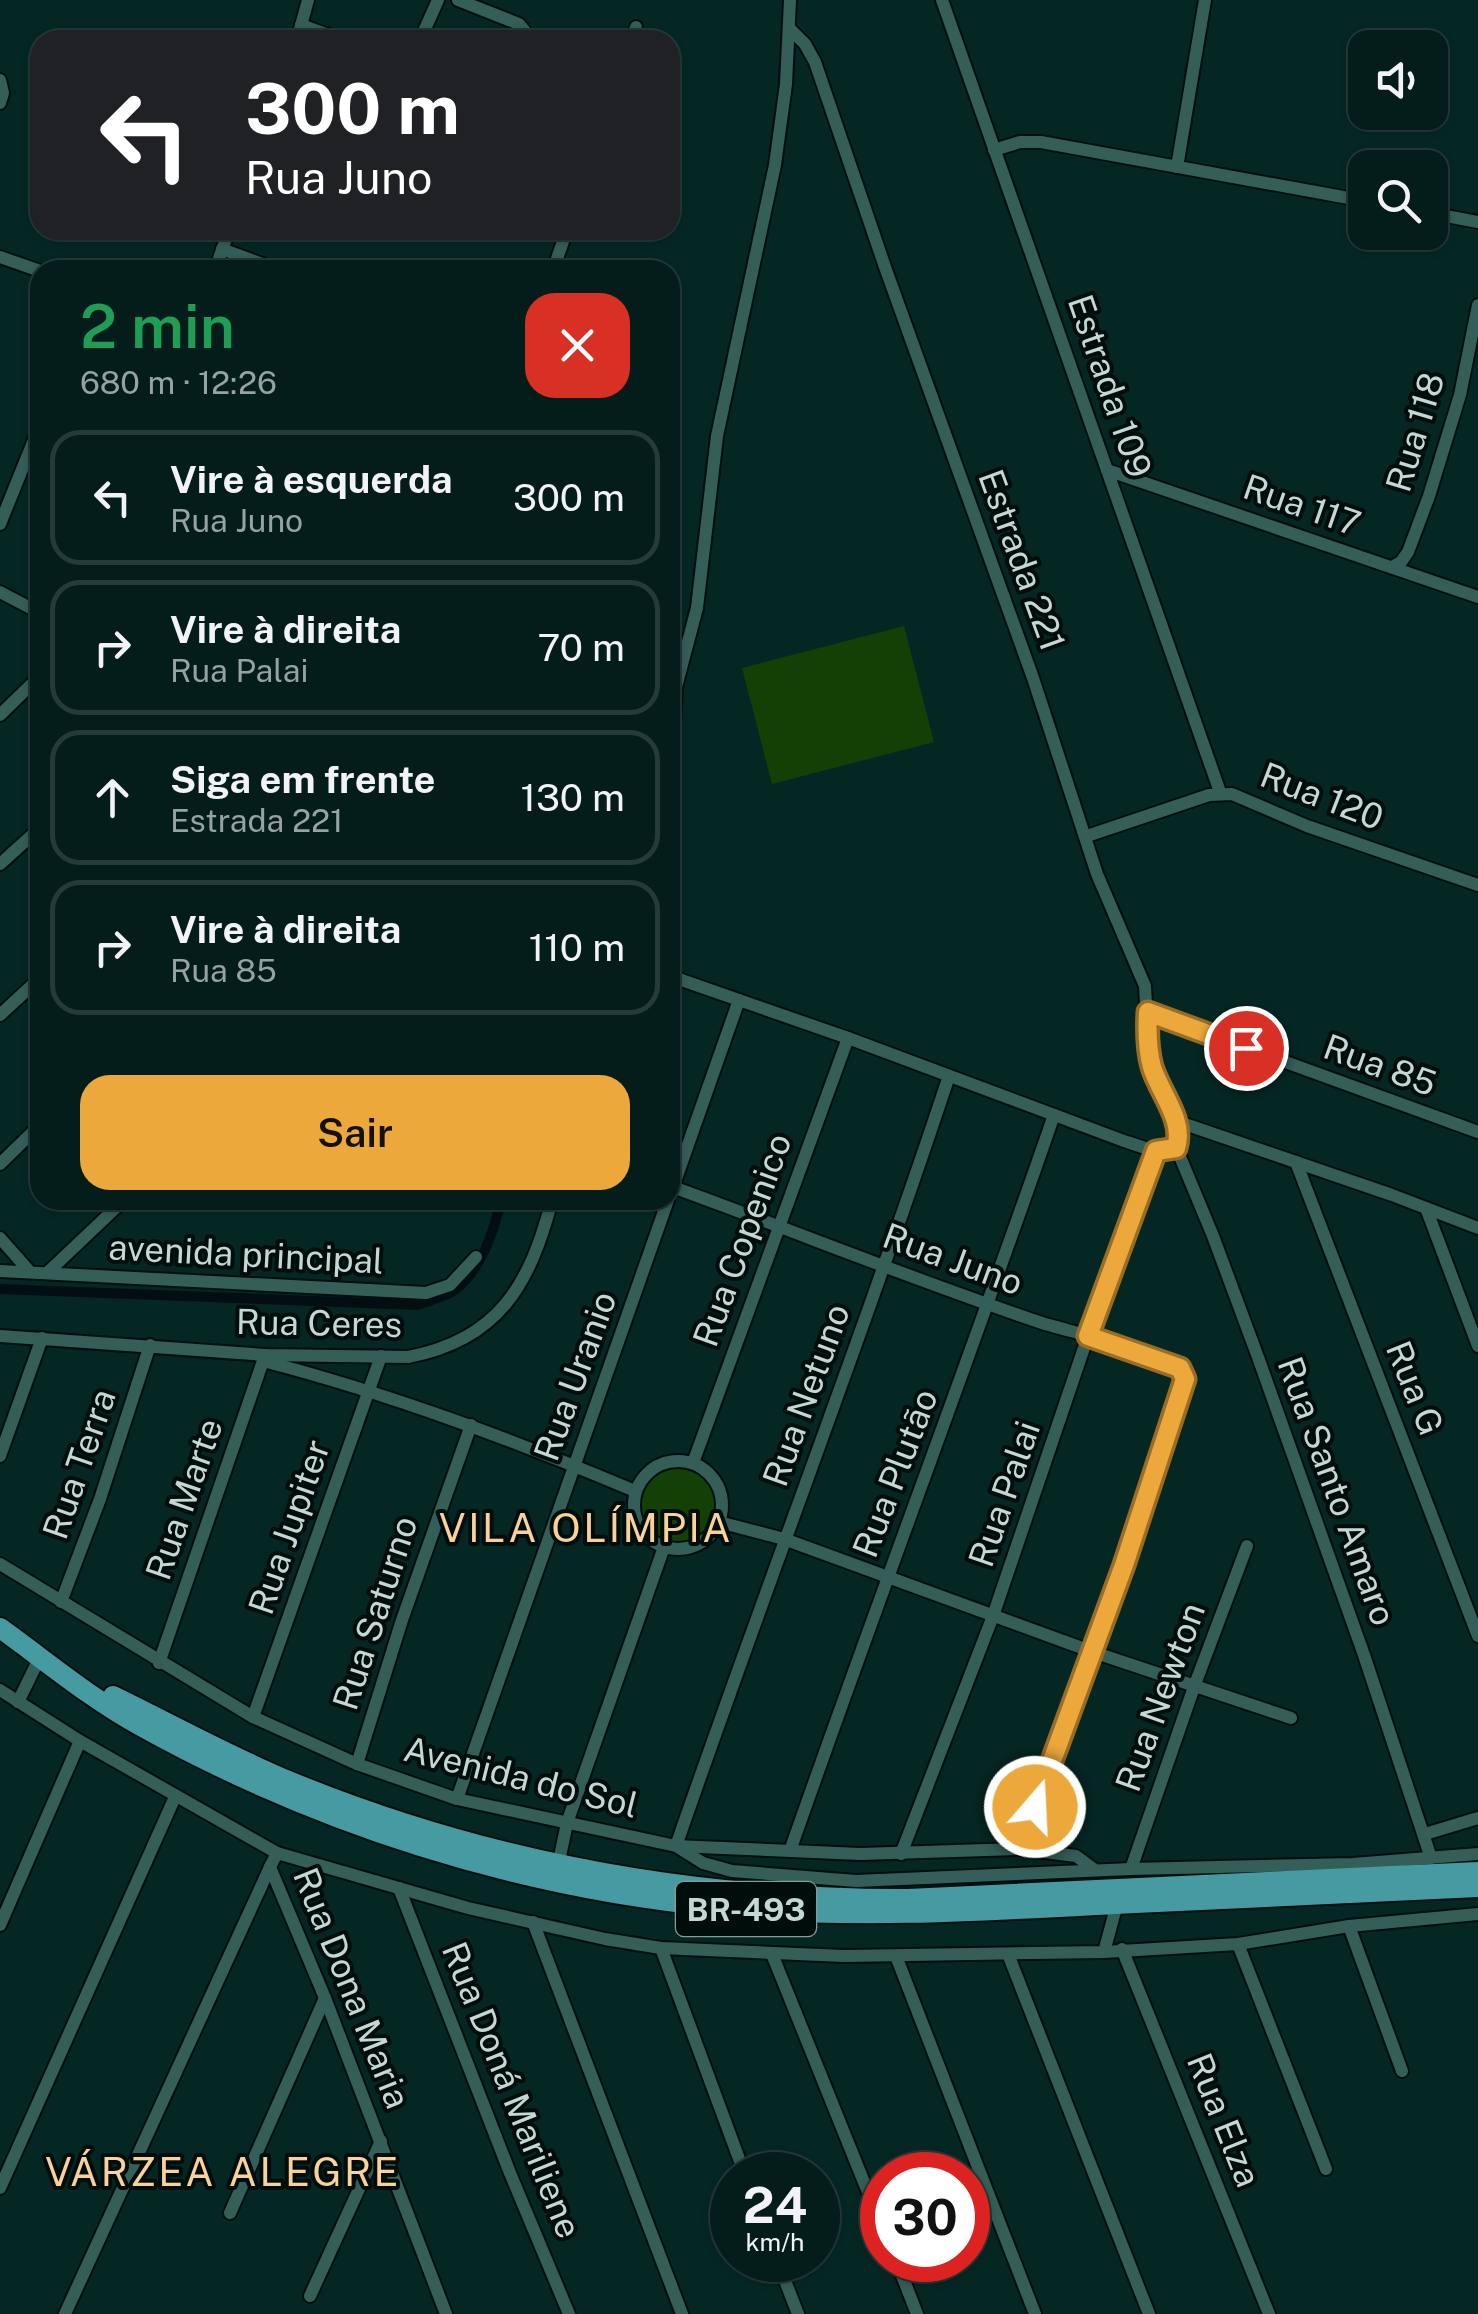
<!DOCTYPE html>
<html lang="pt">
<meta charset="utf-8">
<style>
:root{--surface:#041d1a;--page:#122a27;--text:#f1f3f6;--muted:#97a2a2;--line:#253b39;--accent:#eda83b}
body{margin:0;font-family:"Public Sans",sans-serif;background:var(--page);color:var(--text);height:100vh;display:flex;flex-direction:column;font-size:38px;white-space:nowrap}
*{box-sizing:border-box;margin:0}
p{font-size:32px;color:var(--muted)}
.icon{flex:none;width:55px;height:55px;fill:none;stroke:currentColor;stroke-width:2;stroke-linecap:round;stroke-linejoin:round}
.map{position:relative;flex:1;overflow:hidden}
.drawer{position:absolute;left:30px;top:260px;width:650px;height:950px;display:flex;flex-direction:column;background:var(--surface);border-radius:30px;box-shadow:0 2px 8px #0004,0 0 0 2px var(--line)}
.drawer>*{flex:none}
.hud{position:absolute;left:30px;top:30px;width:650px;height:210px;border-radius:30px;box-shadow:0 2px 8px #0004,0 0 0 2px var(--line);background:#202124;color:#fff;overflow:hidden}
.tools{position:absolute;left:1348px;top:30px;display:grid;gap:20px}
.tools a{display:grid;place-items:center;width:100px;height:100px;border-radius:20px;background:var(--surface);box-shadow:0 2px 8px #0004,0 0 0 2px var(--line);font-size:50px}
.speed{position:absolute;left:710px;top:2152px;display:flex;gap:20px;font-size:50px;font-weight:700;text-align:center}
.speed>*{display:grid;place-content:center;width:130px;height:130px;border-radius:50%;background:var(--surface);box-shadow:0 2px 8px #0004,0 0 0 2px var(--line);line-height:1}
.speed small{font-size:25px;font-weight:400}
.speed .limit{border:15px solid #d22;background:#fff;color:#111}
.pin{position:absolute;display:grid;place-items:center;width:85px;height:85px;color:#fff;margin:-42px;border:5px solid #fff;border-radius:50%;box-shadow:0 2px 10px #0007}
.me{position:absolute;width:110px;margin:-55px;rotate:19deg;stroke-linejoin:round;filter:drop-shadow(0 0 8px #0008)}
.turn{display:flex;align-items:center;gap:35px;height:210px;padding:0 50px;font-size:45px}
.turn .icon{width:130px;height:130px;stroke-width:2.5}
.turn b{display:block;font-size:70px;line-height:85px}
.round{display:grid;place-items:center;flex:none;width:105px;height:105px;border-radius:30px;background:var(--page)}
.headline{display:flex;align-items:center;justify-content:space-between;height:170px;padding:0 50px}
h1{font-size:60px;font-weight:600;line-height:75px;color:#1e9e55}
.button{display:flex;gap:20px;margin-top:auto;padding:20px 50px}
.button a{flex:1;height:115px;border-radius:30px;background:var(--accent);color:#111;font-size:40px;font-weight:600;line-height:115px;text-align:center}
ul{padding:0;list-style:none}
li{display:flex;align-items:center;gap:30px;height:135px;margin:0 20px 15px;padding:0 30px;border:5px solid var(--line);border-radius:30px}
li div{flex:1}
li b{display:block;font-size:38px}
li em{font-style:normal}
.map>svg:first-child{display:block}
.green{fill:#124005}
.lines{fill:none;stroke-linecap:round;stroke-linejoin:round}
.canal{stroke:#020e14;stroke-width:10}
.minor-casing{stroke:#000e0c;stroke-width:16}
.trunk-casing{stroke:#000e0c;stroke-width:24}
.minor{stroke:#345e58;stroke-width:12}
.trunk{stroke:#469ba3;stroke-width:20}
.route-casing{stroke:#9a6d26;stroke-width:25}
.route{stroke:#eda83b;stroke-width:18}
.labels{text-anchor:middle;dominant-baseline:central;stroke-width:8;stroke-linejoin:round;paint-order:stroke}
.shield{fill:#010d0b;stroke:#889b98;stroke-width:2.5}
.shield-label{font-size:32px;font-weight:bold;fill:#c2d8d4}
.street-label{font-size:35px;fill:#c2d8d4;stroke:#010d0b}
.quarter-label{font-size:40px;letter-spacing:2.5px;fill:#f8d19d;stroke:#010d0b}
</style>
<div class="map">
<svg width="1478" height="2314" viewBox="0 0 1478 2314">
<rect width="100%" height="100%" fill="#052723"/>
<!-- green -->
<g class="green">
<polygon points="904,626 934,742 772,784 742,668"/>
<circle cx="678" cy="1505" r="38"/>
</g>
<g class="lines">
<!-- canal -->
<path class="canal" d="M0 1289 418 1305C430 1300 445 1297 455 1290 481 1270 494 1231 501 1200"/>
<!-- minor casing -->
<g class="minor-casing">
<g id="minor">
<polyline points="458,0 519,24 524,30 522,40"/>
<polyline points="942,0 1220,792"/>
<polyline points="301,25 342,40"/>
<polyline points="297,40 308,0"/>
<polyline points="420,40 438,0"/>
<polyline points="632,40 636,27"/>
<polyline points="0,80 3,93 0,103"/>
<polyline points="994,150 1020,142 1041,142 1365,201"/>
<polyline points="1177,167 1205,0"/>
<polyline points="1430,213 1478,222"/>
<polyline points="222,249 278,270"/>
<polyline points="0,257 40,271"/>
<polyline points="215,270 229,230"/>
<polyline points="553,270 567,230"/>
<polyline points="1107,470 1478,597"/>
<polyline points="0,524 40,425"/>
<polyline points="1392,567 1401,562 1408,552 1429,496 1460,395 1478,305"/>
<polyline points="0,592 40,613"/>
<polyline points="0,715 40,676"/>
<polyline points="670,793 676,687 697,608 717,436 775,165 786,84 790,0"/>
<polyline points="1087,836 1209,795 1232,794 1307,826 1478,885"/>
<polyline points="0,864 40,828"/>
<path d="M670 976 848 1038 1124 1141C1142 1146 1164 1159 1177 1143L1179 1126 1161 1091 1149 1054 1145 986 1097 874 1033 678 885 267 815 62 805 44 789 28"/>
<polyline points="1148,1012 1478,1132"/>
<polyline points="0,1015 40,978"/>
<path d="M949 1076C863 1335 765 1589 676 1846L703 1863 732 1871 856 1881 1131 1869 1353 1864 1478 1854"/>
<polyline points="1176,1121 1392,1195 1478,1228"/>
<polyline points="1176,1147 1213,1236 1259,1360 1364,1655 1431,1858"/>
<polyline points="1296,1162 1478,1636"/>
<polyline points="0,1164 40,1125"/>
<path d="M670 1186C794 1231 917 1281 1042 1323 1074 1333 1164 1352 1184 1373V1386L1124 1565 1021 1849 1076 1856 1095 1870"/>
<polyline points="671,1193 739,1000"/>
<polyline points="1426,1208 1478,1346"/>
<polyline points="0,1238 30,1272"/>
<polyline points="0,1271 426,1293 450,1285 476,1257"/>
<polyline points="47,1273 124,1200"/>
<path d="M0 1336 265 1355 408 1357C499 1340 530 1284 552 1200"/>
<path d="M263 1361C391 1394 513 1440 635 1491"/>
<polyline points="0,1456 42,1338"/>
<circle cx="678" cy="1505" r="44"/>
<polyline points="693,1463 848,1038"/>
<polyline points="719,1522 784,1539 1093,1652 1291,1718"/>
<polyline points="0,1564 253,1717 357,1764 457,1799 676,1846 860,1854 1021,1849"/>
<polyline points="61,1602 100,1499 150,1345"/>
<polyline points="159,1663 265,1355"/>
<polyline points="0,1690 80,1741 277,1853 468,1908 605,1939 661,1948 844,1956 1104,1952 1238,1944 1349,1926 1478,1914"/>
<polyline points="18,1702 40,1657"/>
<polyline points="253,1717 381,1356"/>
<polyline points="357,1764 402,1620 471,1425"/>
<polyline points="457,1799 668,1200"/>
<polyline points="1425,1834 1478,1818"/>
<path d="M790 1851C876 1605 969 1361 1054 1115"/>
<polyline points="277,1853 270,1867 325,1998 446,2314"/>
<polyline points="901,1854 993,1616 1088,1336 1156,1151"/>
<polyline points="558,1866 567,1823 664,1547"/>
<polyline points="1131,1869 1194,1687 1247,1546"/>
<polyline points="399,1888 510,2173 569,2314"/>
<polyline points="533,1922 682,2314"/>
<polyline points="0,1925 80,1741"/>
<polyline points="1349,1926 1402,2071"/>
<polyline points="1238,1944 1326,2169"/>
<polyline points="661,1948 745,2175"/>
<polyline points="1122,1949 1269,2314"/>
<polyline points="1104,1952 1117,1904"/>
<polyline points="772,1954 882,2227"/>
<polyline points="1008,1954 1149,2314"/>
<polyline points="896,1956 1035,2314"/>
<polyline points="0,2188 175,1797"/>
<polyline points="230,2213 325,1998"/>
<polyline points="777,2260 798,2314"/>
<polyline points="896,2260 917,2314"/>
<polyline points="310,2296 381,2141"/>
<polyline points="65,2314 270,1867"/>
</g>
</g>
<!-- trunk casing -->
<g class="trunk-casing">
<g id="trunk">
<path d="M0 1628C46 1661 90 1698 139 1725 317 1824 517 1888 720 1907 851 1919 983 1911 1114 1904 1235 1898 1357 1893 1478 1887"/>
<path d="M113 1696C173 1725 230 1757 291 1782 489 1863 695 1900 908 1899L1478 1872"/>
</g>
</g>
<!-- minor -->
<use href="#minor" class="minor"/>
<!-- trunk -->
<use href="#trunk" class="trunk"/>
</g>
<g class="lines">
<!-- route casing -->
<g class="route-casing">
<path id="route" d="M1035 1807 1124 1565 1185 1379 1180 1368 1088 1336 1156 1151 1176 1148C1185 1120 1160 1093 1152 1067 1147 1049 1147 1030 1148 1012L1246 1048"/>
</g>
<!-- route -->
<use href="#route" class="route"/>
</g>
<g class="labels">
<!-- shield labels -->
<rect class="shield" x="676" y="1882" width="140" height="54" rx="8"/>
<g class="shield-label">
<text x="746" y="1909">BR-493</text>
</g>
<!-- street labels -->
<g class="street-label">
<text transform="translate(1110 386) rotate(71)">Estrada 109</text>
<text transform="translate(1415 432) rotate(-73)">Rua 118</text>
<text transform="translate(1302 505) rotate(19)">Rua 117</text>
<text transform="translate(1022 560) rotate(70)">Estrada 221</text>
<text transform="translate(1322 796) rotate(21)">Rua 120</text>
<text transform="translate(1380 1065) rotate(20)">Rua 85</text>
<text transform="translate(742 1240) rotate(-70)">Rua Copenico</text>
<text transform="translate(246 1254) rotate(3)">avenida principal</text>
<text transform="translate(953 1259) rotate(20)">Rua Juno</text>
<text transform="translate(319 1323) rotate(1)">Rua Ceres</text>
<text transform="translate(575 1376) rotate(-70)">Rua Uranio</text>
<text transform="translate(1415 1388) rotate(68)">Rua G</text>
<text transform="translate(806 1395) rotate(-70)">Rua Netuno</text>
<text transform="translate(79 1464) rotate(-71)">Rua Terra</text>
<text transform="translate(895 1473) rotate(-69)">Rua Plutão</text>
<text transform="translate(1337 1491) rotate(70)">Rua Santo Amaro</text>
<text transform="translate(1004 1494) rotate(-71)">Rua Palai</text>
<text transform="translate(184 1499) rotate(-71)">Rua Marte</text>
<text transform="translate(289 1527) rotate(-71)">Rua Jupiter</text>
<text transform="translate(375 1613) rotate(-72)">Rua Saturno</text>
<text transform="translate(1160 1697) rotate(-70)">Rua Newton</text>
<text transform="translate(521 1777) rotate(14)">Avenida do Sol</text>
<text transform="translate(352 1988) rotate(68)">Rua Dona Maria</text>
<text transform="translate(512 2090) rotate(68)">Rua Doná Mariliene</text>
<text transform="translate(1224 2120) rotate(68)">Rua Elza</text>
</g>
<!-- quarter labels -->
<g class="quarter-label">
<text x="586" y="1527">VILA OLÍMPIA</text>
<text x="223" y="2171">VÁRZEA ALEGRE</text>
</g>
</g>
</svg>
<div class="tools">
<a><svg class="icon" aria-label="sound" viewBox="0 0 24 24"><path d="M4 9h4l5-4v14l-5-4H4zM17 9q2 3 0 6"/></svg></a>
<a><svg class="icon" aria-label="search" viewBox="0 0 24 24"><circle cx="10" cy="10" r="6"/><path d="M15 15l6 6"/></svg></a>
</div>
<div class="speed"><div>24<small>km/h</small></div><div class="limit">30</div></div>
<div class="pin" style="left:1246px;top:1048px;background:#d93025"><svg class="icon" aria-label="arrive" viewBox="0 0 24 24"><path d="M6 21V4h12l-3 4 3 4H6"/></svg></div>
<svg class="me" style="left:1035px;top:1807px" viewBox="-20 -20 40 40"><circle r="17" fill="#eda83b" stroke="#fff" stroke-width="3"/><path d="M0-11L8 9 0 5-8 9z" fill="#fff"/></svg>
<div class="hud">
<div class="turn"><svg class="icon" aria-label="left" viewBox="0 0 24 24"><path d="M17 20v-9H6M10 6l-5 5 5 5"/></svg><div><b>300 m</b>Rua Juno</div></div>
</div>
<section class="drawer">
<div class="headline"><div><h1>2 min</h1><p>680 m · 12:26</p></div><a class="round" style="background:#d93025;color:#fff"><svg class="icon" aria-label="close" viewBox="0 0 24 24"><path d="M6 6l12 12M18 6L6 18"/></svg></a></div>
<ul>
<li><svg class="icon" aria-label="left" viewBox="0 0 24 24"><path d="M17 20v-9H6M10 6l-5 5 5 5"/></svg><div><b>Vire à esquerda</b><p>Rua Juno</p></div><em>300 m</em></li>
<li><svg class="icon" aria-label="right" viewBox="0 0 24 24"><path d="M7 20v-9h11M14 6l5 5-5 5"/></svg><div><b>Vire à direita</b><p>Rua Palai</p></div><em>70 m</em></li>
<li><svg class="icon" aria-label="ahead" viewBox="0 0 24 24"><path d="M12 20V5M6 11l6-6 6 6"/></svg><div><b>Siga em frente</b><p>Estrada 221</p></div><em>130 m</em></li>
<li><svg class="icon" aria-label="right" viewBox="0 0 24 24"><path d="M7 20v-9h11M14 6l5 5-5 5"/></svg><div><b>Vire à direita</b><p>Rua 85</p></div><em>110 m</em></li>
</ul>
<div class="button"><a>Sair</a></div>
</section>
</div>
